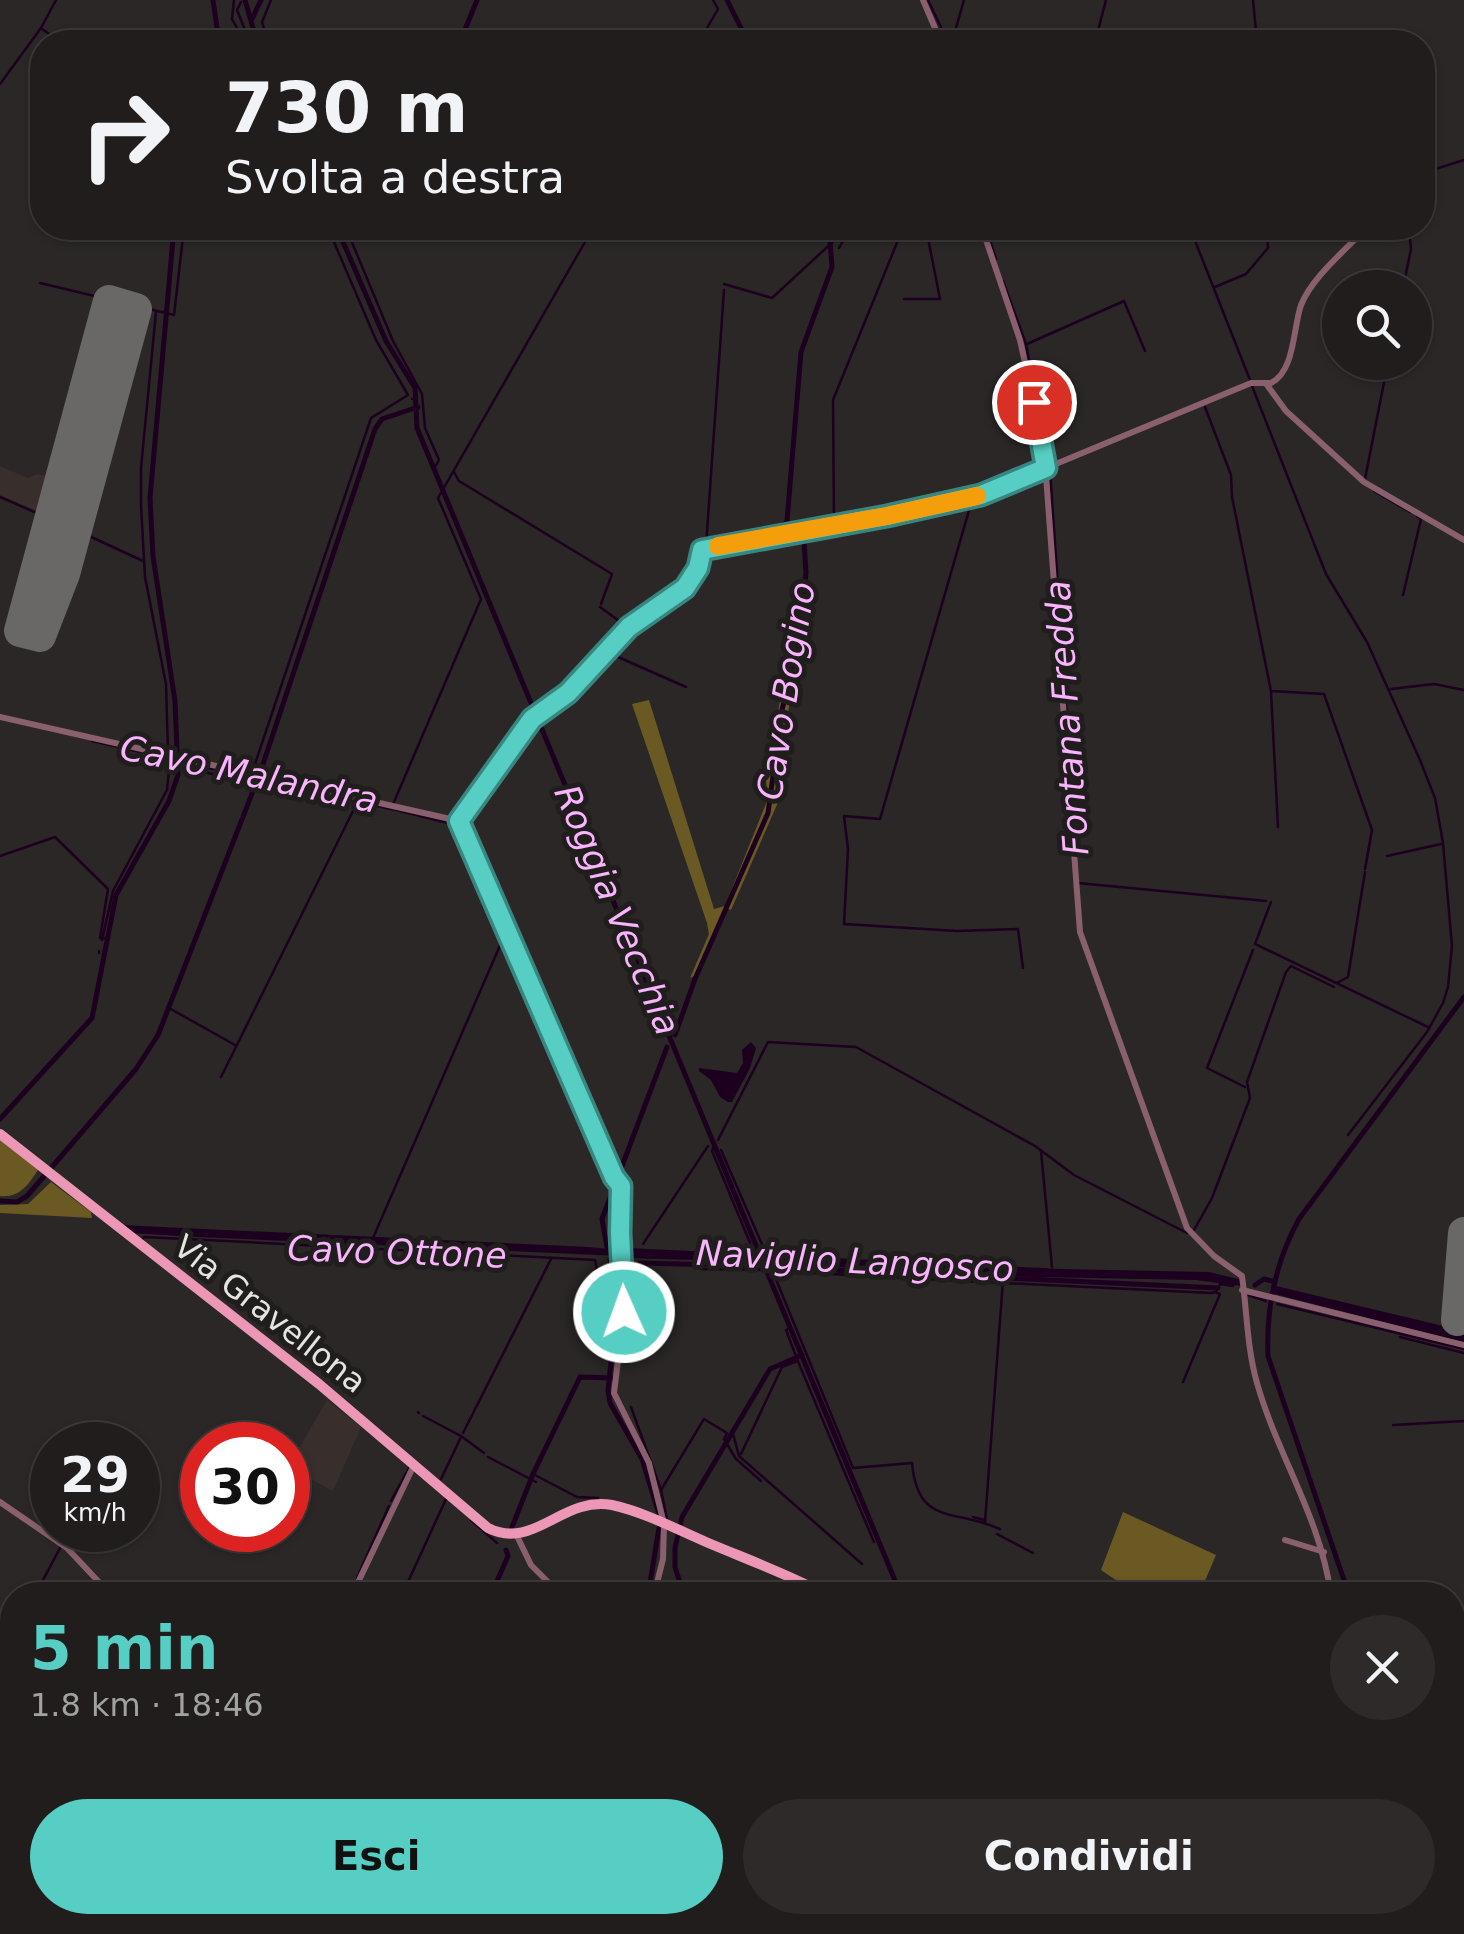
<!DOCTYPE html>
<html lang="it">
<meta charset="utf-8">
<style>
:root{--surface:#201d1c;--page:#2d2a29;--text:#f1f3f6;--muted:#a2a2a3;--line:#3d3b3b;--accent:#56cec3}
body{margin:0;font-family:"DejaVu Sans",sans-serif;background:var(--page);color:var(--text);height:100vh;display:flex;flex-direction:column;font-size:38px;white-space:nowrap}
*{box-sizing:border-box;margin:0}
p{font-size:32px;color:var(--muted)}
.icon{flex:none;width:55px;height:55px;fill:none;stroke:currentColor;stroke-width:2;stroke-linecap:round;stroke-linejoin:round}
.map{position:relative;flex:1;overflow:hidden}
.drawer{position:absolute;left:0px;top:1582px;width:1465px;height:352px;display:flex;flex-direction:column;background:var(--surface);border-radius:40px 40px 0 0;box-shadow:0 2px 8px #0004,0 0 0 2px var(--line)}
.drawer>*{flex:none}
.banner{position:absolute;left:30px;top:30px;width:1405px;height:210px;border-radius:40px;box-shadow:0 2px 8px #0004,0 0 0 2px var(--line);background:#201d1c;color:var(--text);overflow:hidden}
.tools{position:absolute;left:1322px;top:270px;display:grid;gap:20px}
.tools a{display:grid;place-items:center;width:110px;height:110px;border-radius:50%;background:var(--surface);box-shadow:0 2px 8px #0004,0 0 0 2px var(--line);font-size:50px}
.speed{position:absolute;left:30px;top:1422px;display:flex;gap:20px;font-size:50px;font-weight:700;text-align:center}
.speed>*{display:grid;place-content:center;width:130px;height:130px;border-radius:50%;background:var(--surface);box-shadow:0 2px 8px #0004,0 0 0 2px var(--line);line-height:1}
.speed small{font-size:25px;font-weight:400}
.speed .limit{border:15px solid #d22;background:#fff;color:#111}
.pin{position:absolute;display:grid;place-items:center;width:85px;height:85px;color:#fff;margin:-42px;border:5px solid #fff;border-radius:50%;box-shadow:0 2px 10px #0007}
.me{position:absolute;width:110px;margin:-55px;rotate:358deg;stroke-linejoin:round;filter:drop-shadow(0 0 8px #0008)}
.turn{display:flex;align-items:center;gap:35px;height:210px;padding:0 30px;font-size:45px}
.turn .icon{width:130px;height:130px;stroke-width:2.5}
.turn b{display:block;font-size:70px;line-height:85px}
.round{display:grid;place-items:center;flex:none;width:105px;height:105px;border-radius:52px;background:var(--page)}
.head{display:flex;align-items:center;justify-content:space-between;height:170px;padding:0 30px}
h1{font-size:60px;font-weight:700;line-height:75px;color:var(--accent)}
.cta{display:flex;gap:20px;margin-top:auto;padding:20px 30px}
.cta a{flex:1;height:115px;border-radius:60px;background:var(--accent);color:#111;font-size:40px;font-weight:700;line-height:115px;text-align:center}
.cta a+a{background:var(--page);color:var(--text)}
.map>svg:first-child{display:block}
.built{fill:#382e2c}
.forest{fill:#6a5922}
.water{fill:#1d001f}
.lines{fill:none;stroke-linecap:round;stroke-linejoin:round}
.stream{stroke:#1d001f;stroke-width:2.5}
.canal{stroke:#1d001f;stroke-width:5}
.runway{stroke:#6a6866;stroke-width:32}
.minor{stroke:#8a606e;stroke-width:6}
.major{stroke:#ec97b5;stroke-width:10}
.route-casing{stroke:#38867f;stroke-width:25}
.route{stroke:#56cec3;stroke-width:18}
.slow{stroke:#f59e0b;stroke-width:18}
.labels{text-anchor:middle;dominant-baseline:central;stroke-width:10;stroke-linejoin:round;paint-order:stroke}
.street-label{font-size:32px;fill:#e5e3e3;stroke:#201d1d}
.water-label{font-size:35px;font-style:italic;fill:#fab3fd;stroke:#201d1d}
</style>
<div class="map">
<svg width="1464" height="1934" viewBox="0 0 1464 1934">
<rect width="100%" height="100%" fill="#2a2726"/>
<!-- built -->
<g class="built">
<polygon points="0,466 28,478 37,474 58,479 49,516 0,495"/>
<polygon points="327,1400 361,1427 333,1491 288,1467"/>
</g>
<!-- forest -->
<g class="forest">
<polygon points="781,695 790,700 778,780 779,800 731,910 725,907 694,976 690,978 709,934 707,923 632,704 649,700 714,909 725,906 767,801 766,778"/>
<path d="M0 1138 38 1170C28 1185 20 1198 0 1196Z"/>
<polygon points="51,1182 91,1212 92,1218 0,1213 0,1205 28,1204"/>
<path d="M1123 1512 1216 1555 1199 1595C1154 1595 1140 1598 1101 1570Z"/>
</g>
<!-- water -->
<g class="water">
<polygon points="751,1042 756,1048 750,1068 732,1102 728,1102 720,1097 711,1080 699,1071 699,1068 737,1073 743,1063 742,1050"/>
<polygon points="120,1225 588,1247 621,1250 621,1256 198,1237 130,1233"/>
<polygon points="628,1248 752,1254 759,1256 761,1262 627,1258 623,1256"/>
<polygon points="772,1255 1062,1269 1209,1272 1242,1280 1241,1286 1196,1280 1037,1277 773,1264 767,1262 765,1256"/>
<polygon points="1276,1286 1464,1331 1464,1343 1275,1294"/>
</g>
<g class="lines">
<!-- stream -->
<g class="stream">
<polyline points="234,0 232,19 243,39"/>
<polyline points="928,0 948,42"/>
<polyline points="1253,0 1257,42"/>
<polyline points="241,2 237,10 247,35 244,42"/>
<polyline points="42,29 61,42"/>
<polyline points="268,42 262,22 271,0"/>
<polyline points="699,42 718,9 713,0"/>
<polyline points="952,42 964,0"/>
<polyline points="1095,42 1106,0"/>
<polyline points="0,84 41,28 56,0"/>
<polyline points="1423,173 1464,160"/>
<polyline points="346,228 393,341 422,394 425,428 439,460 435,467"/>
<polyline points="986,228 996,259"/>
<polyline points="1190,228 1250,380"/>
<polyline points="839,248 849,230 893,233 898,232 900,228"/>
<polyline points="1003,281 1026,344 1041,423"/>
<polyline points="40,283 174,315 184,228"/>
<polyline points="724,284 772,298 836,239 837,228"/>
<polyline points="1215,287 1246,274 1268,248 1267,228"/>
<polyline points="1403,288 1411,249 1410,239"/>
<polyline points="904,299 940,299 927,233 949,228"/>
<polyline points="156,312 141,468 141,505 145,577 166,684 168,752"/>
<polyline points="1027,344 1124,301 1145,351"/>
<polyline points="1252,386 1326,574 1367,642 1420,760 1435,798 1443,843 1452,946 1448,987 1443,1003 1427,1032 1348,1135"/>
<polyline points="412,399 417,399"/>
<polyline points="1205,407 1231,475 1232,497 1271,691 1324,694 1372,830 1365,869"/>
<polyline points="1050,471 1072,789"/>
<polyline points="454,472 459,481 612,574 601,604"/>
<polyline points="1365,479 1388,362"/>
<polyline points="1374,491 1410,512"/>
<polyline points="0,497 48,518"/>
<polyline points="972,500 880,819 844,816 848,849 844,924 957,931 1018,929 1023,968"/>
<polyline points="803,525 834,520 833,400 903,228"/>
<polyline points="74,529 143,561"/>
<polyline points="753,537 778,532 781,524 787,521"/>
<polyline points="706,546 724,290"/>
<polyline points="1403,595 1421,519 1417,516"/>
<polyline points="600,607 626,626"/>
<path d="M652 615C673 604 700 587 704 562"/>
<polyline points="603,652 617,636"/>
<polyline points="609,653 686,687"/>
<polyline points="1391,689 1434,684 1464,690"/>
<polyline points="1271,692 1278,827"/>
<polyline points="92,741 167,758"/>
<polyline points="204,767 250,777 264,785 273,783 391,809 481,599 438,498 593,228"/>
<polyline points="192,768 246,784 247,778"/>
<polyline points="253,770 371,418 408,395 376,340 328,228"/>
<polyline points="392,809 456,825 460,830"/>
<polyline points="1069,821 1070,840"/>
<polyline points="0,856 55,837 108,889 100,938 109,938"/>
<polyline points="1387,856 1441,844"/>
<polyline points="1078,883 1266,901"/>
<polyline points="1271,902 1255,944 1428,1027"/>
<polyline points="102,940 113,891 167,790 170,760"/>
<polyline points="99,953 99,951"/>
<polyline points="1337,983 1348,977 1365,872"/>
<polyline points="169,1008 235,1045"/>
<polyline points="221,1077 357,803"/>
<polyline points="1245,1087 1207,1068 1253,950"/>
<polyline points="718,1140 768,1042 856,1047 1035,1146 1074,1175 1187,1233"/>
<polyline points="714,1145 712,1151 760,1267"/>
<polyline points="721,1150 768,1258"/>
<polyline points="1041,1151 1052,1267"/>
<polyline points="1194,1230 1212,1198 1250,1098 1247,1082 1286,972 1291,966 1334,987"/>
<polyline points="373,1238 505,934"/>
<polyline points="142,1240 144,1237 206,1240 595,1260 598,1275 619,1278"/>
<polyline points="643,1244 708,1146"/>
<polyline points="689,1264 701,1269 767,1270"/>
<path d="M771 1267 853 1468 912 1463C918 1526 952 1508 1000 1529"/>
<polyline points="774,1271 1001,1283"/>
<polyline points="626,1276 633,1262"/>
<polyline points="1004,1283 1211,1293 1216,1292 1220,1284 1233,1286 1233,1283"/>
<polyline points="1248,1295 1266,1301"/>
<polyline points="1277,1304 1464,1349"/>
<polyline points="790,1328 786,1330 797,1359 874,1542"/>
<polyline points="1400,1337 1464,1353"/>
<polyline points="1183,1382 1220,1294 1217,1293"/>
<polyline points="631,1407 661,1490 667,1519"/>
<polyline points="418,1412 419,1413"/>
<polyline points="423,1416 461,1436 484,1453"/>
<polyline points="1393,1425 1464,1421"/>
<polyline points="732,1430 739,1456 862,1564"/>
<polyline points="463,1433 551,1259"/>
<polyline points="741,1454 782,1367 797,1361"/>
<polyline points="488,1457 536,1482"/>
<polyline points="533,1474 577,1497 598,1498"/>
<polyline points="441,1479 461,1437"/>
<polyline points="661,1490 704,1419 727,1433 724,1439 736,1459 761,1481"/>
<polyline points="391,1501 410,1466"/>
<polyline points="973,1517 984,1520"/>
<polyline points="471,1520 497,1543"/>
<polyline points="985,1522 1003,1280"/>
<polyline points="997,1534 1033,1553"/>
<polyline points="357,1578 389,1506"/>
<polyline points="35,1595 60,1548"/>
<polyline points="402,1595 446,1499"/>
<polyline points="0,1659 12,1636"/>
<polyline points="1452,1799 1464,1785"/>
<polyline points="82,1922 108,1934"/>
<polyline points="887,1922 907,1934"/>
<polyline points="1328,1927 1329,1922"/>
<polyline points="65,1934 71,1922"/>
<polyline points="370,1934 374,1925"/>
<polyline points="878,1934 884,1924"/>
<polyline points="1324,1934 1326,1930"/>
</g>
<!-- canal -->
<g class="canal">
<polyline points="213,0 219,42"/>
<polyline points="245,0 257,42"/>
<polyline points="727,0 748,42"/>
<polyline points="252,19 261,0"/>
<polyline points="460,42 477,0"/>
<polyline points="337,228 386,341 415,388 417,428 901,1595"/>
<polyline points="675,1035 695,979 768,813 782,710 799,641 806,573 803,525 790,525 787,521 801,352 832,267 829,228"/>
<polyline points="0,1119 92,1018 116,895 169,801 178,775 175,701 153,556 150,498 174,228"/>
<polyline points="0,1201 17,1202 27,1196 136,1069 158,1035 260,773 375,429 382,419 418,407"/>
<polyline points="607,1247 602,1219 667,1047"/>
<polyline points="610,1259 616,1314 608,1390 610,1403 642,1459 659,1514"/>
<polyline points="770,1267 1218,1288"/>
<polyline points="1255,1285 1264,1279 1275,1282"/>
<path d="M622 1349C627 1320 623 1288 639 1263L761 1266"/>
<polyline points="512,1527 533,1474 580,1377 616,1378"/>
<polyline points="491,1595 508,1556 506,1550"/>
<polyline points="648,1595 659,1528"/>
<polyline points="684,1595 675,1567 675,1548 682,1517 770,1369 802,1355"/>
<path d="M1349 1595 1268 1356C1266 1309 1276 1261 1299 1219L1464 997"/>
<polyline points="1039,1922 1044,1934"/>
<polyline points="516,1934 521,1922"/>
<polyline points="1204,1934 1211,1922"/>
</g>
<!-- runway -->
<g class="runway">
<polygon points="109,301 136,309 64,574 40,636 20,631"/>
<polyline points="1457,1320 1464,1233"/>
</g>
<!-- minor -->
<g class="minor">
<polyline points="923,0 941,42"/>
<polyline points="1422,176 1429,183"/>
<path d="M982 228 1020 340 1044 449 1080 932 1187 1228 1214 1256 1242 1276C1247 1312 1247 1348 1257 1383 1278 1457 1320 1516 1331 1595"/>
<polyline points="1267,385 1286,411 1364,482 1464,540"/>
<path d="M0 717 459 821 526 725 569 693 629 627 685 588 699 568 703 549 887 517 981 495 1251 383H1271C1295 371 1293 328 1301 305 1313 276 1345 251 1366 228"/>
<polyline points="459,821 614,1177 621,1186 624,1312 614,1393 649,1463 664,1524 663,1559 654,1595"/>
<polyline points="1242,1290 1464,1345"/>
<polyline points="0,1502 67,1548 111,1595"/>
<polyline points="517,1536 531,1565 561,1595"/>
<polyline points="1285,1540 1324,1552"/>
<polyline points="352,1595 414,1465"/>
<polyline points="0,1741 12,1747"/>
<polyline points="1452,1901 1464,1878"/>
<polyline points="377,1922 401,1934"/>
<polyline points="766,1922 789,1934"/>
<polyline points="1339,1922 1339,1934"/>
<polyline points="738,1924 748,1929"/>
<polyline points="263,1934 269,1922"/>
<polyline points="308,1934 313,1922"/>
<polyline points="456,1934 461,1922"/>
<polyline points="511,1934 516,1922"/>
<polyline points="580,1934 584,1922"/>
<polyline points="745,1934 748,1929 759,1934"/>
<polyline points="793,1934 805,1928"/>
<polyline points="841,1934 849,1922"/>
<polyline points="1393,1934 1400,1922"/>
<polyline points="1436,1934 1442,1922"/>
</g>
<!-- major -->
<g class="major">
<path d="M0 1134 319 1384 488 1528C534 1551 562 1496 612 1505 644 1512 676 1529 706 1542 746 1559 788 1574 827 1595"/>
<polyline points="1024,1922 1028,1934"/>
</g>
</g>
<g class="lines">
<!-- route casing -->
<g class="route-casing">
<polyline id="route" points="624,1312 620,1233 621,1186 614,1177 459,821 532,719 568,693 629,627 685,588 698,568 702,550 887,516 981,495 1046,468 1034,402"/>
</g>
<!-- route -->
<use href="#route" class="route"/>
<!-- slow -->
<polyline class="slow" points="718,546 887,516 977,496"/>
</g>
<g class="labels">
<!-- street labels -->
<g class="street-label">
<text transform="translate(270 1314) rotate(38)">Via Gravellona</text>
</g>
<!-- water labels -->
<g class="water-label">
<text transform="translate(786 691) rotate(-81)">Cavo Bogino</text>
<text transform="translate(1067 718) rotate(-94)">Fontana Fredda</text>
<text transform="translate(249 774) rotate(12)">Cavo Malandra</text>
<text transform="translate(617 910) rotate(67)">Roggia Vecchia</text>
<text transform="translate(397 1252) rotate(2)">Cavo Ottone</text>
<text transform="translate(855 1261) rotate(3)">Naviglio Langosco</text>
</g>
</g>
</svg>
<div class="tools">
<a><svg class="icon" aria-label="search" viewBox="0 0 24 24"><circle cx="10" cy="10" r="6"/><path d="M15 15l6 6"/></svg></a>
</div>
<div class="speed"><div>29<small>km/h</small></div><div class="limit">30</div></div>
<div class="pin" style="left:1034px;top:402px;background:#d93025"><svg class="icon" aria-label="arrive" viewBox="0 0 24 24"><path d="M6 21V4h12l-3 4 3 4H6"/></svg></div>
<svg class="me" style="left:624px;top:1312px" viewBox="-20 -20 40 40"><circle r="17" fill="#56cec3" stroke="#fff" stroke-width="3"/><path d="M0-11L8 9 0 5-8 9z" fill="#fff"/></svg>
<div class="banner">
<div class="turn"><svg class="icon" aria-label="right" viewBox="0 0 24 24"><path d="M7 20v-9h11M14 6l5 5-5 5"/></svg><div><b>730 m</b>Svolta a destra</div></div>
</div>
<section class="drawer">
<div class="head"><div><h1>5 min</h1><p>1.8 km · 18:46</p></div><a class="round"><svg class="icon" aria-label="close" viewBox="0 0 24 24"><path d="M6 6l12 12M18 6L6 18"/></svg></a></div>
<div class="cta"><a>Esci</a><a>Condividi</a></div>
</section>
</div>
